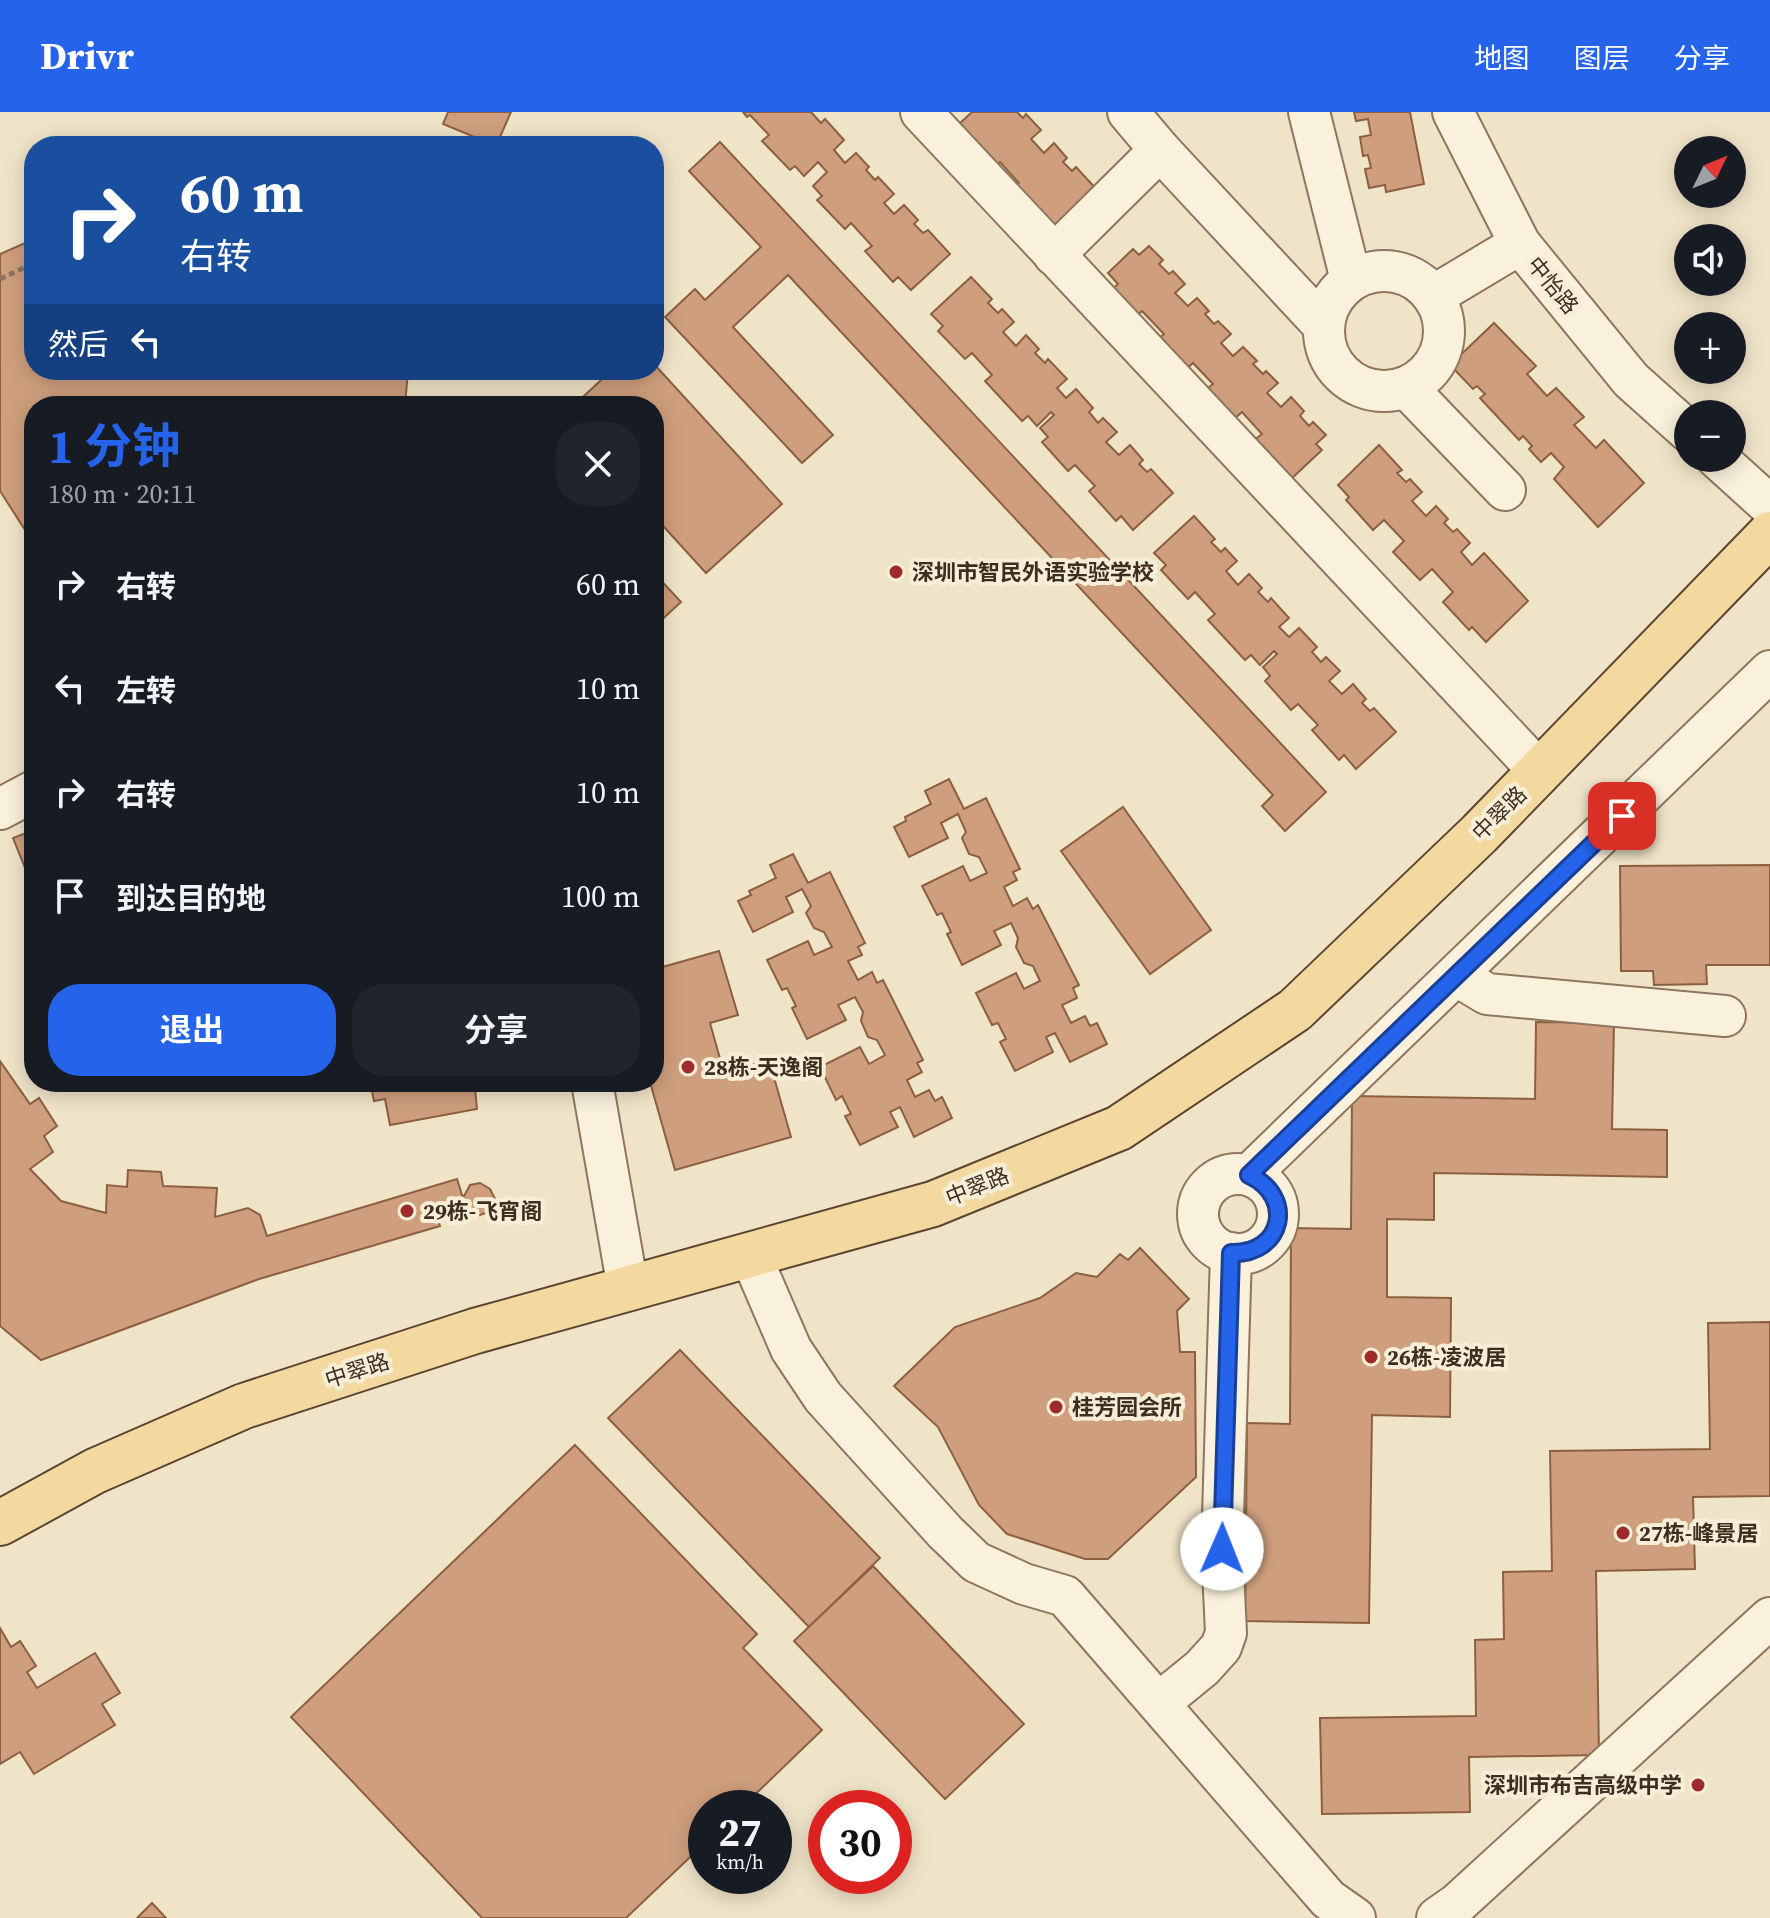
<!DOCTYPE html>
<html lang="zh">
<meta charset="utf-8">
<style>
:root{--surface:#171b24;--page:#20242c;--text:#f1f3f6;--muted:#9ea1a6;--accent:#2563eb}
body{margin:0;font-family:"Source Serif 4","Noto Sans SC",serif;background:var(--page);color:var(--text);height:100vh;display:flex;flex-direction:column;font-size:30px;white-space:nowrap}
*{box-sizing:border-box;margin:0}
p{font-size:26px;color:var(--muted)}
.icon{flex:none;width:44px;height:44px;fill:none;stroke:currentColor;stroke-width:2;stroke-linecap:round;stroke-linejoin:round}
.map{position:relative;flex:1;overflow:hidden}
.side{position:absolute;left:24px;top:284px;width:640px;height:696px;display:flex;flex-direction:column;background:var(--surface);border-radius:32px;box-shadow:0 4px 20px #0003}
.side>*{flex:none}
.hud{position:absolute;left:24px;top:24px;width:640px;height:244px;border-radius:32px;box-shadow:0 4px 20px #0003;background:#1a4fa0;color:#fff;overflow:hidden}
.needle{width:52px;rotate:47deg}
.controls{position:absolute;left:1674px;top:24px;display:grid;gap:16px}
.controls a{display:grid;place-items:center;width:72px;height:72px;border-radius:50%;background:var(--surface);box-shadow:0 4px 20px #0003;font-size:40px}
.speed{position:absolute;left:688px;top:1678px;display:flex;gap:16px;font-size:40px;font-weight:700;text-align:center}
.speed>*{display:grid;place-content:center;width:104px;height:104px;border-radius:50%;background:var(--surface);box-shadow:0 4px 20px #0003;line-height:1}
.speed small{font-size:20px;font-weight:400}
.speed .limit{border:12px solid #d22;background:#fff;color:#111}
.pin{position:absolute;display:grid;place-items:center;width:68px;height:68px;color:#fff;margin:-34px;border-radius:16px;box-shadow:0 4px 12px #0006}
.me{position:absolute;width:88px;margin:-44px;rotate:1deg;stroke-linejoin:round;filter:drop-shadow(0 0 6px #0008)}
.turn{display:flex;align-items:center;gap:28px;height:168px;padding:0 24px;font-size:36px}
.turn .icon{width:104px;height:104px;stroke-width:2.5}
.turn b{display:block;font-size:56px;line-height:68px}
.then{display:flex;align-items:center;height:76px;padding:0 24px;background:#0003;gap:16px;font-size:30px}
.round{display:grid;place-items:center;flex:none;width:84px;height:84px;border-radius:32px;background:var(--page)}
.head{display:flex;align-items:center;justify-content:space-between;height:136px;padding:0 24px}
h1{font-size:48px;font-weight:700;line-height:60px;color:var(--accent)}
.cta{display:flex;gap:16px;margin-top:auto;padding:16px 24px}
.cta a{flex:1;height:92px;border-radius:32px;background:var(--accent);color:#fff;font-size:32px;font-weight:700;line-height:92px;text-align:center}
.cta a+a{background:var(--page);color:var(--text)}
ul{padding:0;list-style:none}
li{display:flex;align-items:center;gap:24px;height:104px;padding:0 24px}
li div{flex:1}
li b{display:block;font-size:30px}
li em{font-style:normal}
header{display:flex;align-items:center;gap:48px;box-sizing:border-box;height:112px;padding:0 40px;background:var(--accent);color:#fff}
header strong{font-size:38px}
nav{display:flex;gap:44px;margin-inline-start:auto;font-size:28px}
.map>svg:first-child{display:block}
.building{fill:#cf9f7d;stroke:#8d5f41;stroke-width:2}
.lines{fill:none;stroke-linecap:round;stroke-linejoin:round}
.minor-casing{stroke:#8d765c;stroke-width:44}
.major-casing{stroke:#5b4430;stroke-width:48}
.path{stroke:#8d765c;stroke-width:5;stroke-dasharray:6 4;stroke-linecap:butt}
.minor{stroke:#faf1dc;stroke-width:40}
.major{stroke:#f3d9a0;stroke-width:44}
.route-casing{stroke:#184099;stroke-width:20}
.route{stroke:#2563eb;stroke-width:14}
.poi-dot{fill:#9e2a2b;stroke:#f7eed8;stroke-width:3}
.labels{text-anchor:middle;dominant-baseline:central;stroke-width:8;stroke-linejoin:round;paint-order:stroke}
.street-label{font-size:22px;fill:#3d2e20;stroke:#f7eed8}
.poi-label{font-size:22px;font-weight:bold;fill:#3d2e20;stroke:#f7eed8;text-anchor:start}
</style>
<header>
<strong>Drivr</strong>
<nav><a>地图</a><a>图层</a><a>分享</a></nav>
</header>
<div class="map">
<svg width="1770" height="1806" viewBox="0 0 1770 1806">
<rect width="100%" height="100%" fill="#f0e4c8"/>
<!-- building -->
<g class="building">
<polygon points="448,0 511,0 496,34 443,12"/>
<polygon points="743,0 811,0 821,11 825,7 844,28 834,38 845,51 856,41 869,55 866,58 875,68 878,65 894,82 884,91 894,102 904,93 918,108 914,112 923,121 928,118 950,142 911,178 898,165 893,170 865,139 872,134 851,111 845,117 817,88 822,84 813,74 827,60 818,50 804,64 795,54 790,58 762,29 769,23 750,3 747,5"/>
<polygon points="972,0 1017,0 1023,6 1026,2 1041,18 1031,27 1044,41 1054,31 1067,46 1063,50 1072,59 1076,55 1098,79 1058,117 1045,102 1041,106 1013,77 1019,71 1000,50 994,56 959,12"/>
<polygon points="1354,0 1410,0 1424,72 1386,80 1385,73 1369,76 1365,57 1371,56 1368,43 1363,44 1360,25 1371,23 1368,7 1356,9"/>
<polygon points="720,30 1326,680 1285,719 1262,694 1273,683 788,163 733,215 833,323 802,351 665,205 695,177 705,188 761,135 689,59"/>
<polygon points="34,127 34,258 408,258 405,294 34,294 34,432 0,379 0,142"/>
<polygon points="1149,134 1163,148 1159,152 1169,162 1173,159 1185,172 1175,181 1188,194 1197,186 1209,199 1205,202 1214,212 1218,209 1231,222 1221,231 1233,244 1243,235 1257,249 1253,252 1263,262 1266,259 1278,271 1267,281 1281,295 1291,285 1304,299 1300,304 1309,314 1313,310 1326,323 1316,332 1322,338 1290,368 1253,329 1262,322 1242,300 1232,309 1204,279 1213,272 1193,251 1184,259 1156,229 1164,222 1142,199 1132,208 1108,182 1118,172 1108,161 1133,137 1139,143"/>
<polygon points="971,165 992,187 988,191 998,201 1002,197 1014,210 1003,220 1016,234 1026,223 1039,237 1035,241 1045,251 1048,247 1067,267 1057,276 1066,286 1076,277 1093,296 1089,300 1098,311 1103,306 1117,320 1106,330 1119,343 1130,333 1143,348 1139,352 1147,360 1151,357 1173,381 1133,418 1121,404 1116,409 1089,379 1095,374 1075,353 1068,359 1042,330 1048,325 1040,316 1054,303 1051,300 1037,314 1028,304 1022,309 985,269 992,263 972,241 965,247 938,219 943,214 931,202"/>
<polygon points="1494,211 1536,254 1527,262 1547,284 1556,276 1584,305 1574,313 1596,336 1604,328 1644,371 1598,415 1554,367 1564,355 1551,341 1541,350 1529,337 1532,334 1523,324 1519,328 1480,286 1485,282 1477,274 1473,277 1450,253"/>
<polygon points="654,252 782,392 706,461 654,404 654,294 573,294 612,258 654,258"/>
<polygon points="1379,333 1402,358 1397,361 1406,370 1410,367 1422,380 1412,389 1426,404 1436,394 1448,407 1444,411 1453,420 1457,417 1470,431 1461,440 1472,453 1484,441 1528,489 1486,530 1472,515 1469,518 1443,490 1453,480 1432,457 1420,468 1393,440 1404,429 1384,408 1373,418 1346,388 1349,385 1338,373"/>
<polygon points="1194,404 1215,427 1211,430 1221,440 1225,436 1237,449 1226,459 1238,473 1249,462 1262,476 1258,480 1268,490 1271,486 1289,506 1279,515 1289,525 1299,516 1317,535 1312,540 1321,550 1326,545 1340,559 1329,569 1342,582 1353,572 1366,587 1362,591 1370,599 1374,596 1396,620 1356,657 1344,643 1339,648 1312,618 1318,613 1298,592 1291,598 1265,569 1270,564 1263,555 1277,542 1274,539 1260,553 1251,543 1245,548 1208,508 1215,502 1195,480 1188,487 1161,458 1166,453 1154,441"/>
<polygon points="654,461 681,490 654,515"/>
<polygon points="949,667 964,697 986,686 1020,757 1013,760 1017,768 1004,775 1013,794 1027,786 1033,797 1038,793 1079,873 1073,876 1077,886 1062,893 1071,911 1085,904 1090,914 1097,911 1107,932 1070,950 1055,921 1046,925 1053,940 1015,959 1000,930 1006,927 998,911 992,913 976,881 1016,861 1024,877 1040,869 1033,854 1024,851 1016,835 1018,826 1011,811 994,819 1001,833 962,853 947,822 951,820 942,801 937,803 922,774 963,754 970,769 987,761 979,745 969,742 962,726 966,720 958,702 941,711 948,726 909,745 894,715 906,709 905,705 931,692 925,679"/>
<polygon points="1123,695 1211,818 1150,862 1061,739"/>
<polygon points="34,718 34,778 13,726"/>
<polygon points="793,742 808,771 830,760 865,831 858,835 862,843 848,849 858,868 872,860 877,871 883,868 923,948 917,951 922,960 907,968 915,985 929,978 935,989 942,985 952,1006 914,1025 900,995 890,1000 898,1015 860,1033 845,1004 851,1002 842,984 836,988 820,955 860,935 869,952 885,943 877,928 868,925 861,909 863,900 855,885 838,893 846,908 807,927 792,896 796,894 787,876 782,878 767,848 808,829 814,843 832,835 824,820 814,816 806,801 811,794 802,777 786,785 793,800 753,820 738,789 751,783 749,779 776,766 770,753"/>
<polygon points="1770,753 1770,853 1706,853 1707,872 1654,873 1653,859 1621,859 1620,754"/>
<polygon points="719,839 738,903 710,911 724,961 769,948 791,1025 675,1058 650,970 654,970 654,843 659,856"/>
<polygon points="1536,910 1614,911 1612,1017 1667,1018 1667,1065 1434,1061 1434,1108 1387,1107 1387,1185 1451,1186 1450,1305 1372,1303 1369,1511 1245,1509 1247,1311 1290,1312 1291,1116 1351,1117 1352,984 1535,987"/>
<polygon points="0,949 30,992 39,986 57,1014 44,1024 53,1040 30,1057 61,1089 106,1101 107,1073 127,1075 128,1058 161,1060 163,1074 217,1076 215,1105 248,1096 260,1103 267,1124 457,1067 463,1086 470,1073 480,1071 490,1077 496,1089 489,1100 477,1104 466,1097 438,1108 440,1114 259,1167 41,1248 0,1214"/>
<polygon points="370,970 485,970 486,974 475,976 477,997 390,1013 385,987 374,989"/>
<polygon points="1140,1136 1189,1187 1177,1199 1180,1240 1195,1240 1196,1365 1108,1447 1085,1447 1007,1422 979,1393 938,1315 894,1274 955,1215 1040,1186 1076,1161 1097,1165 1120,1142 1128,1148"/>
<polygon points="1770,1210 1770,1384 1693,1385 1695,1457 1596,1459 1599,1643 1469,1645 1470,1700 1322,1702 1320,1606 1476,1604 1475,1528 1504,1527 1503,1460 1552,1459 1550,1339 1710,1337 1708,1211"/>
<polygon points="680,1238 880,1446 809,1515 608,1306"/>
<polygon points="575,1333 757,1522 743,1536 822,1618 741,1696 706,1696 706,1730 626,1806 482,1806 291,1605"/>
<polygon points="873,1454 1024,1612 945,1687 794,1529"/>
<polygon points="0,1516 11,1535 20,1529 36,1554 27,1560 37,1576 95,1541 120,1581 102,1592 115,1613 34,1662 20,1640 0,1652"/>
<polygon points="152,1791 166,1806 137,1806"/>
</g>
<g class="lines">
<!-- minor casing -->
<g class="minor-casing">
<g id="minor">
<polyline points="921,0 1540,660"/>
<polyline points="1128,0 1160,38 1323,213"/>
<polyline points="1309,0 1351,168"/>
<polyline points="1453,0 1520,132 1631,268 1688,319"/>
<polyline points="1054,143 1160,38"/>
<circle cx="1384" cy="219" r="60"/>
<polyline points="1433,184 1520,132"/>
<polyline points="1406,275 1505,378"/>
<polyline points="1717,346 1770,394"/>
<polyline points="0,697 34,679"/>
<polyline points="1457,864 1487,882 1725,904"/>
<polyline points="592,970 628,1176"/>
<circle cx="1238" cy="1102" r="40"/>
<polyline points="1249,1063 1770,559"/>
<polyline points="750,1142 791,1237 823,1285 945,1420 976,1450 1024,1472 1065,1484 1328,1787 1355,1806"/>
<polyline points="1159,1591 1202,1556 1221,1535 1226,1521 1222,1437 1231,1141"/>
<polyline points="1437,1806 1457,1792 1770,1506"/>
</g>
</g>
<!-- major casing -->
<g class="major-casing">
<polyline id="major" points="0,1411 95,1359 244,1294 475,1219 933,1092 1119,1016 1295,898 1479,722 1770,422"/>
</g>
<!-- path -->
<polyline class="path" points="0,167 34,151"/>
<!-- minor -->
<use href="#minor" class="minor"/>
<!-- major -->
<use href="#major" class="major"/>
</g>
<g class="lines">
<!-- route casing -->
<g class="route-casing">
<path id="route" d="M1222 1437 1231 1141C1283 1143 1296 1085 1249 1063L1622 704"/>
</g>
<!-- route -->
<use href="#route" class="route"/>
</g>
<!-- markers -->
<g class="poi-dot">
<circle cx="896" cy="460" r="8"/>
<circle cx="688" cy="955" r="8"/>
<circle cx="407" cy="1099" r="8"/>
<circle cx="1371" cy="1245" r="8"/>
<circle cx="1056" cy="1295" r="8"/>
<circle cx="1623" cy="1421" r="8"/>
<circle cx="1698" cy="1673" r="8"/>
</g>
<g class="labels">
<!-- street labels -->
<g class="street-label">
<text transform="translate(1553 173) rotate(51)">中怡路</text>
<text transform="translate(1499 701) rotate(-45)">中翠路</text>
<text transform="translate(977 1074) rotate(-22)">中翠路</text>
<text transform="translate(357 1258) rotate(-18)">中翠路</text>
</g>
<!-- poi labels -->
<g class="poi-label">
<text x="912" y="460">深圳市智民外语实验学校</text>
<text x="704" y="955">28栋-天逸阁</text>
<text x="423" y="1099">29栋-飞宵阁</text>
<text x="1387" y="1245">26栋-凌波居</text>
<text x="1072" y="1295">桂芳园会所</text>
<text x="1639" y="1421">27栋-峰景居</text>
<text x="1682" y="1673" text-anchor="end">深圳市布吉高级中学</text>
</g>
</g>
</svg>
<div class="controls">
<a><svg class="needle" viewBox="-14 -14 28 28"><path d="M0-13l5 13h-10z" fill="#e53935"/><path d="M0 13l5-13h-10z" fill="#9ea1a6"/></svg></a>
<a><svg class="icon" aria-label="sound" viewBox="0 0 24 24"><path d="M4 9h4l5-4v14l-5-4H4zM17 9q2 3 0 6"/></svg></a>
<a>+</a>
<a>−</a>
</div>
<div class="speed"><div>27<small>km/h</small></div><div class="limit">30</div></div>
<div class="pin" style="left:1622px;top:704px;background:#d93025"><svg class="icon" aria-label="arrive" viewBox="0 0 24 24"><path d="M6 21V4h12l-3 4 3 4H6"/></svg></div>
<svg class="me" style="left:1222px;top:1437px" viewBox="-20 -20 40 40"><circle r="19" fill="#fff"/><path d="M0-13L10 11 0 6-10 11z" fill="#2563eb"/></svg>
<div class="hud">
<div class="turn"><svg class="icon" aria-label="right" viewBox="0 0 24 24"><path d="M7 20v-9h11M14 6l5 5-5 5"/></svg><div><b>60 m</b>右转</div></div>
<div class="then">然后<svg class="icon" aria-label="left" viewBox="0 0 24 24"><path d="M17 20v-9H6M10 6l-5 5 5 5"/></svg></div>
</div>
<section class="side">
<div class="head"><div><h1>1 分钟</h1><p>180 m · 20:11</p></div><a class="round"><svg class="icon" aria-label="close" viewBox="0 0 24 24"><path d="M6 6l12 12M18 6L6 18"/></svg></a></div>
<ul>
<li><svg class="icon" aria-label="right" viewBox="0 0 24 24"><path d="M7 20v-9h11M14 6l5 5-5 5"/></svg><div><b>右转</b></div><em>60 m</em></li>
<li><svg class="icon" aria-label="left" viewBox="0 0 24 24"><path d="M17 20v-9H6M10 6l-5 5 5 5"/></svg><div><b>左转</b></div><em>10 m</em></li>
<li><svg class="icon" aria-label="right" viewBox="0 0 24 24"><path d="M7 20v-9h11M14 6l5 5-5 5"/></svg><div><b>右转</b></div><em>10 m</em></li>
<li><svg class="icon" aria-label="arrive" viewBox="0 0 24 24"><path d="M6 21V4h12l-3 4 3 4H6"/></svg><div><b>到达目的地</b></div><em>100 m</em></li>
</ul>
<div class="cta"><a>退出</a><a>分享</a></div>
</section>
</div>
